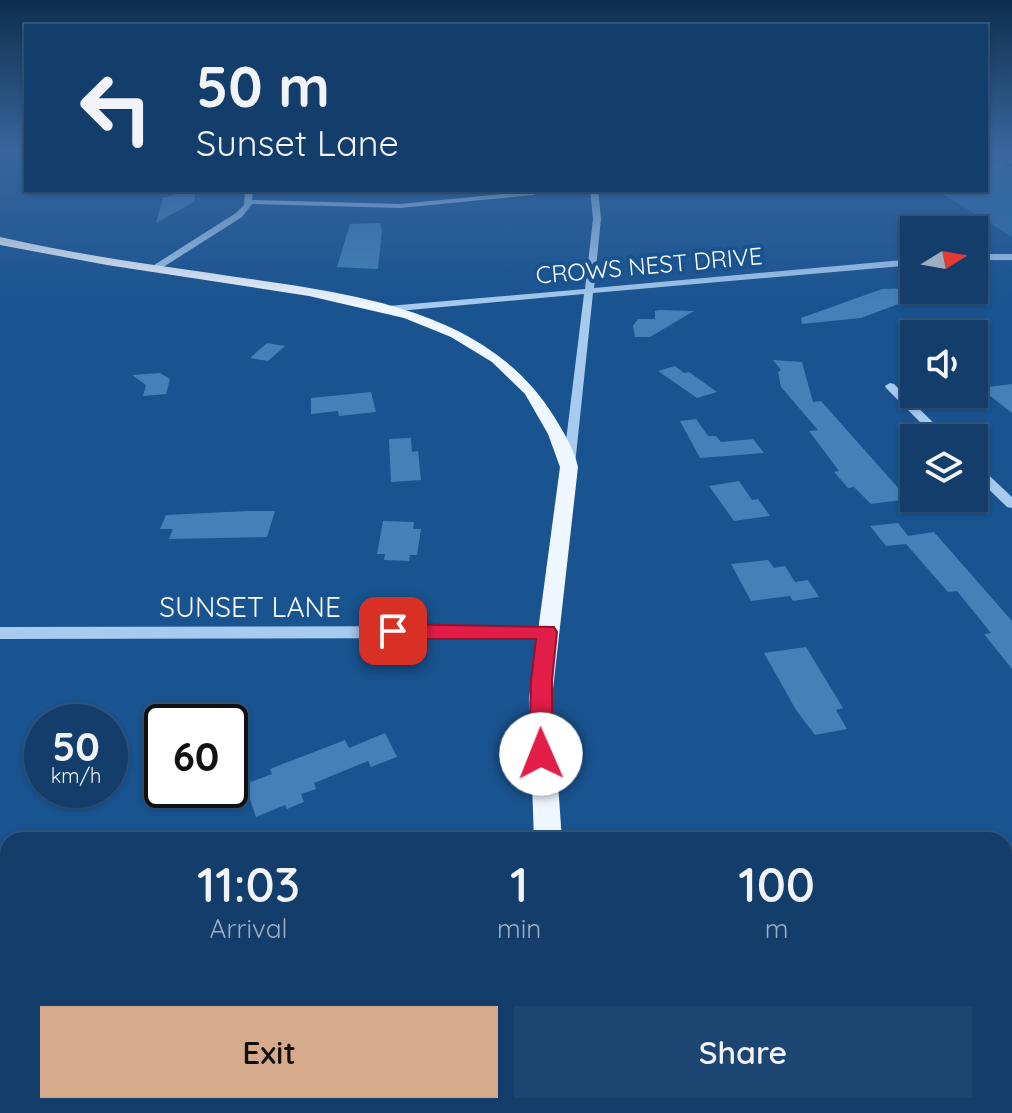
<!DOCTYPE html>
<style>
:root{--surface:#133e6c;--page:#1c4572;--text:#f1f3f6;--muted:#9daec2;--line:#32577f;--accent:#d6ab8b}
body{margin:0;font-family:Quicksand,sans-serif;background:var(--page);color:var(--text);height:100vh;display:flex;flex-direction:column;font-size:30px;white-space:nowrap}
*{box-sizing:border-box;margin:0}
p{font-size:26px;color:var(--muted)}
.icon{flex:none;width:44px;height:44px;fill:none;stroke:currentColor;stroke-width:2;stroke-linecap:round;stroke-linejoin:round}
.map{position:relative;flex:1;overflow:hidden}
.sheet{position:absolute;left:0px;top:832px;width:1012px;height:282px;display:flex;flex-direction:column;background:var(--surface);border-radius:24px 24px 0 0;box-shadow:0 2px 6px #0004,0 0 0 2px var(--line)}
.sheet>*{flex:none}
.hud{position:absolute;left:24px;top:24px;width:964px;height:168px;border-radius:0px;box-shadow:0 2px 6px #0004,0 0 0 2px var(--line);background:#133e6c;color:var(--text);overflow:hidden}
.needle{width:52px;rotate:79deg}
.controls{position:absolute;left:900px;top:216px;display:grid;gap:16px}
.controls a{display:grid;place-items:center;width:88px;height:88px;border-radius:0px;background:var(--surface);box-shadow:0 2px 6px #0004,0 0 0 2px var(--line);font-size:40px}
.speed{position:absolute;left:24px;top:704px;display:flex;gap:16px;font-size:40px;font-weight:700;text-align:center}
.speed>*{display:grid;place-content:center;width:104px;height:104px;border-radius:50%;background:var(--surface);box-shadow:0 2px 6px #0004,0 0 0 2px var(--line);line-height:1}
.speed small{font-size:20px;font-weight:400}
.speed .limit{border:4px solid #111;border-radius:12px;background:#fff;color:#111}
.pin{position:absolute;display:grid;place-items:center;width:68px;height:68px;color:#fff;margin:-34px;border-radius:16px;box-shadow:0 4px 12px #0006}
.me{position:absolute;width:88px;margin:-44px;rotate:359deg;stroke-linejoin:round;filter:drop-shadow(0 0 6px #0008)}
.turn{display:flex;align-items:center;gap:28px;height:168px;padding:0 40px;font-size:36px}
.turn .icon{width:104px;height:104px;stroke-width:2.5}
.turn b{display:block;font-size:56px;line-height:68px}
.eta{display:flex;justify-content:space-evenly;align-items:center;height:136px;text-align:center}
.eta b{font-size:48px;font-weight:600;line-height:56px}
.button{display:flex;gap:16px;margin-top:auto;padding:16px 40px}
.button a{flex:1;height:92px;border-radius:0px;background:var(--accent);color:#111;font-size:32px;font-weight:600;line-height:92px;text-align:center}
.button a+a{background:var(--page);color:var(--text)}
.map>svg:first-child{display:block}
.green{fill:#2b6eae}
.building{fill:#4580b9}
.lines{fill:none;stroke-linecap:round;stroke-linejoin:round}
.minor{fill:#a6cbef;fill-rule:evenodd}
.major{fill:#eef6ff;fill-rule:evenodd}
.route{fill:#e11d48;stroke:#92132f;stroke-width:2}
.labels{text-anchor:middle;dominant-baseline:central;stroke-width:8;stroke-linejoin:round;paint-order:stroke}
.far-street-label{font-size:24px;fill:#fff;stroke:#195390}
.street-label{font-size:28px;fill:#fff;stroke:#195390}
</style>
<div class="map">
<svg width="1012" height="1113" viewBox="0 0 1012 1113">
<rect width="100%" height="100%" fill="#195390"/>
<!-- green -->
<polygon class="green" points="986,150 1012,150 1012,164 1006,161 1002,167 1012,167 1012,237 936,190 986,190 986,166 999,162 986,155 988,153"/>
<!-- building -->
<g class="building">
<polygon points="176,190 196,190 194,202 156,223 163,198 174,195"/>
<polygon points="380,223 382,230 378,269 337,267 350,224"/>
<polygon points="914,288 933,291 861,318 802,324 801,318 882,289"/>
<polygon points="659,310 694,311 650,337 635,337 633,326 638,319 655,319 655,311"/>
<polygon points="267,343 285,346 268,361 250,358"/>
<polygon points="773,360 802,362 813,402 821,401 908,499 871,504 854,487 848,488 834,472 839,471 809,431 818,430 781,387 778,372 781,370"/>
<polygon points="675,366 684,373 689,372 717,392 697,398 658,371"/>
<polygon points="160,373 170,379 166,394 143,396 146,385 132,375"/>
<polygon points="1012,384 1012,413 980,388"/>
<polygon points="371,392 376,412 339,416 338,411 311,414 311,398"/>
<polygon points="696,419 708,436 716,436 721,442 753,439 764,453 700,458 680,421"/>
<polygon points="411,438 412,452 418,451 421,480 391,482 389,439"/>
<polygon points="739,481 752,500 758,499 770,516 734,521 709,486"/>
<polygon points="248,511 275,511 267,537 169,539 173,529 160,529 166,515"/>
<polygon points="383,521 414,522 413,529 421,529 417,555 410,555 409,561 384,560 385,554 377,554"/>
<polygon points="898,523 908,536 934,532 1012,621 1012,669 984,634 991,633 957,591 948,592 906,544 886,546 870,526"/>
<polygon points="768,560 774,568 785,566 795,582 808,580 819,597 793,601 790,596 751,601 731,564"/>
<polygon points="806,647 843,708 836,710 847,729 815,735 796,710 764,653"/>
<polygon points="385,733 397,757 371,767 368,761 314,783 316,789 301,794 304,802 287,809 285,805 256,817 245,784 272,774 270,769 345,740 349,748"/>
</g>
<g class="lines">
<!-- minor -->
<g class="minor">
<polygon points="245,190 253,190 252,200 400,204 533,191 537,193 533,195 400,208 252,204 242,217 157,271 151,271 151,267 236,213 244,205"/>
<polygon points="590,190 598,190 601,219 594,288 914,259 914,265 593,293 575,465 569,469 563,465 584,294 388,312 383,309 388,306 585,289 593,219"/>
<rect x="974" y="254" width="38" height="6"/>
<polygon points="890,383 894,384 949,438 936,438 886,388 885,386"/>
<polygon points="974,464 978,465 1012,497 1012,508 1007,507 974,475"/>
<polygon points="547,626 552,628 555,632 552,636 547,638 0,639 0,627"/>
</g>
<!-- major -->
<g class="major">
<path d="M0 237C69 253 139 263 210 273 332 292 484 301 555 418 564 433 574 449 578 467L552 698 562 840H534L529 698 560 467 548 434 525 394 492 362 451 337 404 318 309 296 107 265 0 245Z"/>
<polygon points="588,1106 622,1106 624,1113 590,1113"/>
</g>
</g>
<!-- sky -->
<linearGradient id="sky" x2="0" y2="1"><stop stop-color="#0e2e4f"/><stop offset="0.49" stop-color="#38669c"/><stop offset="1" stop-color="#38669c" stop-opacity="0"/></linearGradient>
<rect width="1012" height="306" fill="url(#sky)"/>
<!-- route -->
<polygon class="route" points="393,624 554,627 557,632 552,681 552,754 549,761 541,763 533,761 529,754 531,681 536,639 393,639 386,636 383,631 386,626"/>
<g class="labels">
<!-- far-street labels -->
<g class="far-street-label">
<text transform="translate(649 265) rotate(-5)">CROWS NEST DRIVE</text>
</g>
<!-- street labels -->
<g class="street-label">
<text x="250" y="606">SUNSET LANE</text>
</g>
</g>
</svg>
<div class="controls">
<a><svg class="needle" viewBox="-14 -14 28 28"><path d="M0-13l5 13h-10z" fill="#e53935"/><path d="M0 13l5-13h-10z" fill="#9daec2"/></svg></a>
<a><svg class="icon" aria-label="sound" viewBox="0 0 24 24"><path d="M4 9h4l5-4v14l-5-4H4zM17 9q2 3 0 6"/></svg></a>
<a><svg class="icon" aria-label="layers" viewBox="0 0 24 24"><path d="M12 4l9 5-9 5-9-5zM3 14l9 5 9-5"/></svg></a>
</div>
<div class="speed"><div>50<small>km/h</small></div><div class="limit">60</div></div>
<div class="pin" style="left:393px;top:631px;background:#d93025"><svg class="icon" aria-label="arrive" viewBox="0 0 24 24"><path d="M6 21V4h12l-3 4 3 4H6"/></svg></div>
<svg class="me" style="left:541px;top:754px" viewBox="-20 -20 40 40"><circle r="19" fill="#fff"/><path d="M0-13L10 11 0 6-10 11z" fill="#e11d48"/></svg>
<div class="hud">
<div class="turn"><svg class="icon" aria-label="left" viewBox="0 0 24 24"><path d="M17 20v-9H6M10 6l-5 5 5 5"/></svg><div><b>50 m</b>Sunset Lane</div></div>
</div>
<section class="sheet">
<div class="eta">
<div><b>11:03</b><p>Arrival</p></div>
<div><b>1</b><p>min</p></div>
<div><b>100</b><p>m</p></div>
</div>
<div class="button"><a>Exit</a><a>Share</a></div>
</section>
</div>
